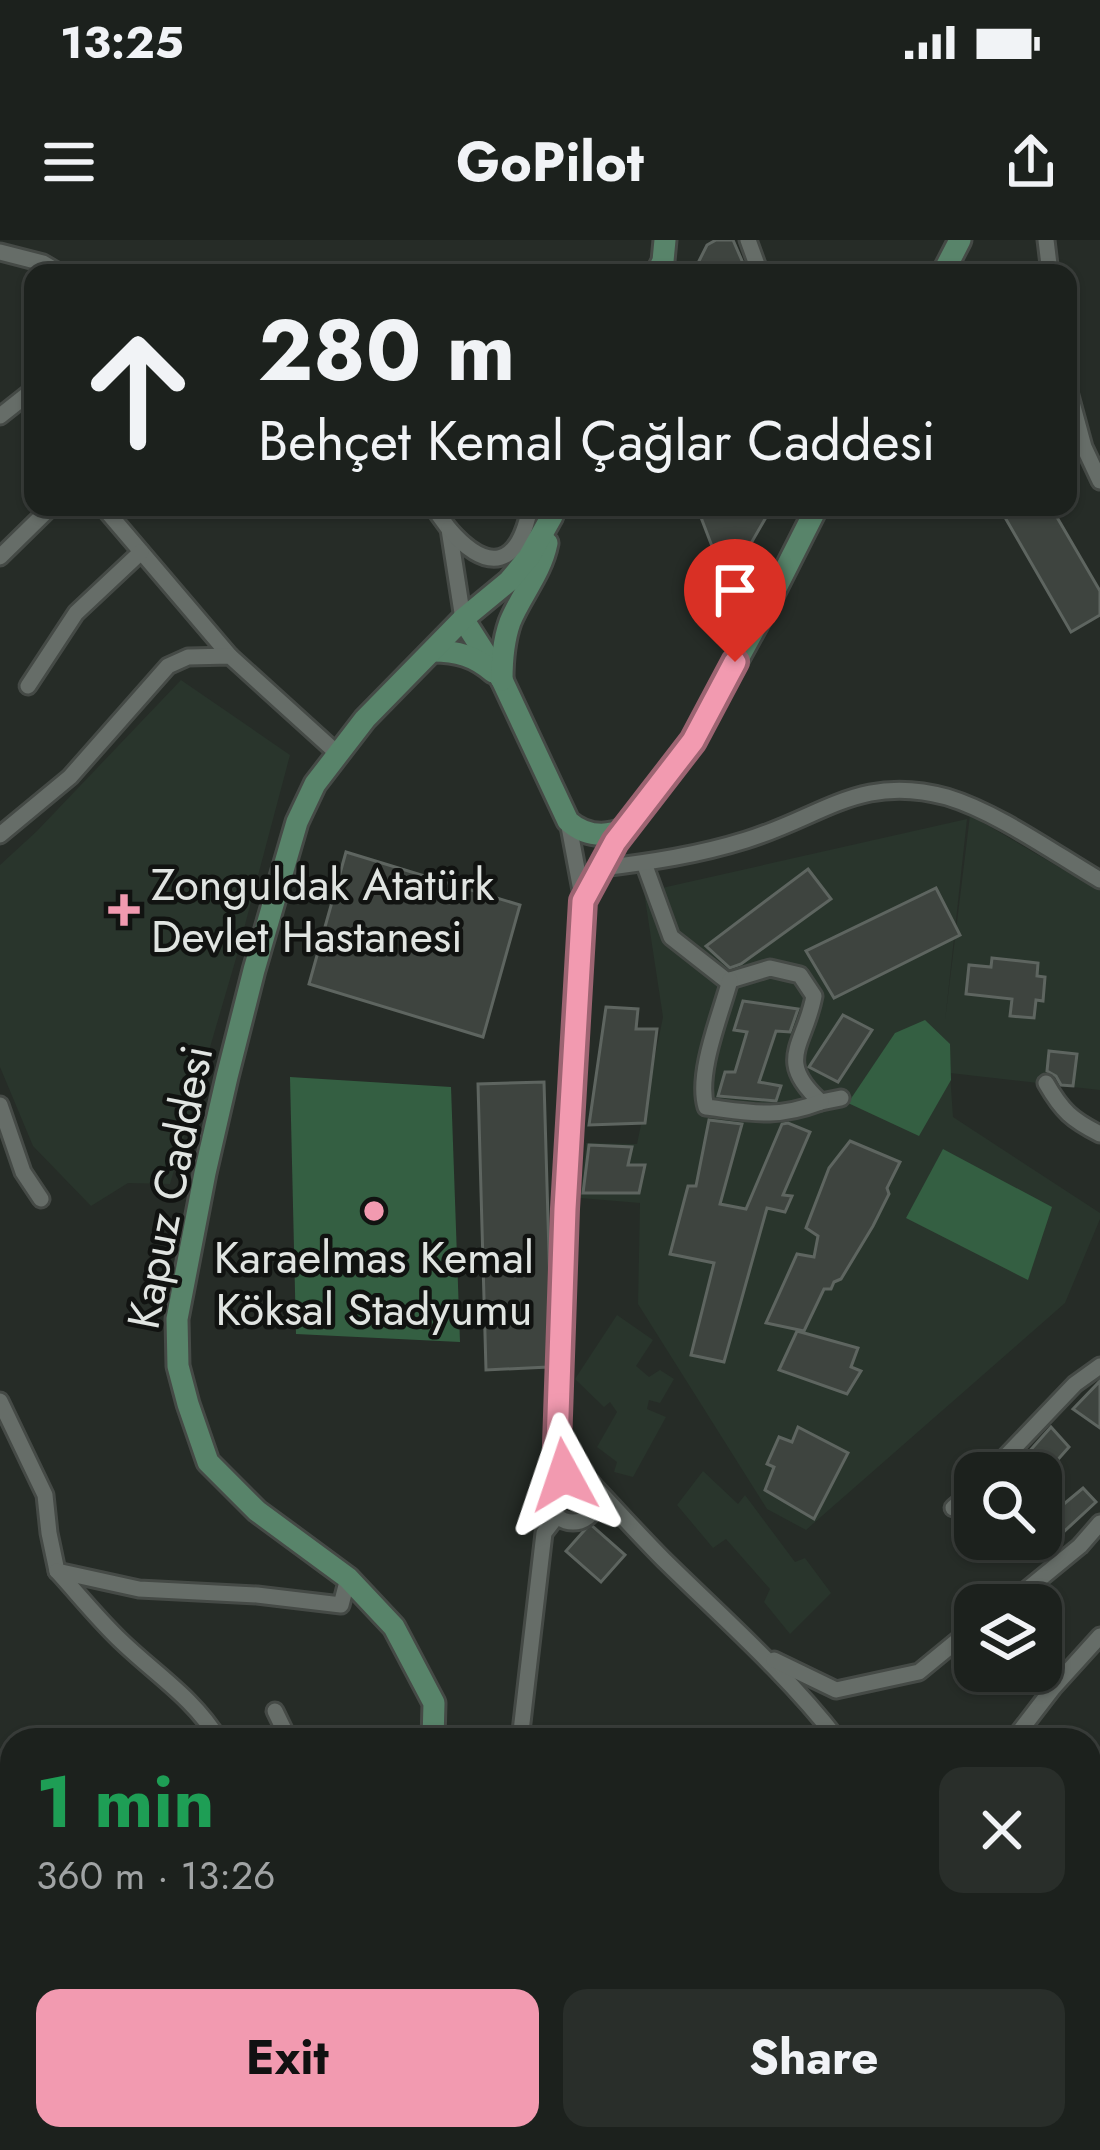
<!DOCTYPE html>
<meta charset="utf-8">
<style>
:root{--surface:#1c211d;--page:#292e2a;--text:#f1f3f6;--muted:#a0a3a4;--line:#3a3e3b;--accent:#f29ab0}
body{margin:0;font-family:Jost,sans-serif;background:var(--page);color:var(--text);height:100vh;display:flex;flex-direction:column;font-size:45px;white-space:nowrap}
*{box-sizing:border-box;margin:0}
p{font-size:39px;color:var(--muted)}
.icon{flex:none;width:66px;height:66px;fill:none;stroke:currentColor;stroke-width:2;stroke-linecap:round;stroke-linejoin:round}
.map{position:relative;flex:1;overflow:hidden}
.panel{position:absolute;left:0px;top:1488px;width:1101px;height:423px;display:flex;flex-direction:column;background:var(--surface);border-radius:36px 36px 0 0;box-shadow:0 3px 9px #0004,0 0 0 3px var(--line)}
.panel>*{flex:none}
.hud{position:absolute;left:24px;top:24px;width:1053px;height:252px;border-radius:24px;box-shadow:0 3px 9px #0004,0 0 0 3px var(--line);background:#1c211d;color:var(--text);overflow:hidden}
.fabs{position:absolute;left:954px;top:1212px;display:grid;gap:24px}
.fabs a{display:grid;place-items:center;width:108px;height:108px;border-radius:24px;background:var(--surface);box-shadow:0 3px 9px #0004,0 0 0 3px var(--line);font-size:60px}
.pin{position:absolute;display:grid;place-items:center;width:102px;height:102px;color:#fff;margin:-123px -51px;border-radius:50% 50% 50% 0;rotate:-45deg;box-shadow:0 0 12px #0007}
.pin .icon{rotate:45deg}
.me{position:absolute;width:132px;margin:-66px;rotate:355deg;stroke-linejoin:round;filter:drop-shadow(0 0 9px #0008)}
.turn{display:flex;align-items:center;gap:42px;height:252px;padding:0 36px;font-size:54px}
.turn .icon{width:156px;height:156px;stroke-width:2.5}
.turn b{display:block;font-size:84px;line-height:102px}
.round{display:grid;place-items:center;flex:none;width:126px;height:126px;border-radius:24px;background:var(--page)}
.head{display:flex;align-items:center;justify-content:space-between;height:204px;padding:0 36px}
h1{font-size:72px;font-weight:700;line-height:90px;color:#1e9e55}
.action{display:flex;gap:24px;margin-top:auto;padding:24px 36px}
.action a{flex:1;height:138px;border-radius:24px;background:var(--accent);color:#111;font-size:48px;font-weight:700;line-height:138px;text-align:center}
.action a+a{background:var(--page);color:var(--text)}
.status{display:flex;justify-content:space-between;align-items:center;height:84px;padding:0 60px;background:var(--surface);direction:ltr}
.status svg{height:33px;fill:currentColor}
header{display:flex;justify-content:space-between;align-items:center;height:156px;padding:0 36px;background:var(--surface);font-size:54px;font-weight:700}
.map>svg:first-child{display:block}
.built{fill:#29352c}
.green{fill:#345f42}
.water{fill:url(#water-rules);stroke:#5f9172;stroke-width:3}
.building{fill:#3e443f;stroke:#5e6560;stroke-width:3}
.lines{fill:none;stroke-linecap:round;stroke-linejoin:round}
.minor-casing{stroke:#454a46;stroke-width:21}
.secondary-casing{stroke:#454a46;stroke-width:27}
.minor{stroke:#666d68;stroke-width:15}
.secondary{stroke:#58846a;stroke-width:21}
.route-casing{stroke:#9d6472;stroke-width:30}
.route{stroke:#f29ab0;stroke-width:21}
.poi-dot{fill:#f29ab0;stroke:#111311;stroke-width:4.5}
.labels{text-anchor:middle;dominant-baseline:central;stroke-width:9;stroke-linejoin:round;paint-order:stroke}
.poi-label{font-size:45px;fill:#e0e4e1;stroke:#111311;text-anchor:start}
.street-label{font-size:45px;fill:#e0e4e1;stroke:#111311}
</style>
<div class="status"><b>13:25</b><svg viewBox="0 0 49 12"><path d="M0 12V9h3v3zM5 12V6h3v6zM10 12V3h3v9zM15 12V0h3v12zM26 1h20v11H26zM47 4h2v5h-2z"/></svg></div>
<header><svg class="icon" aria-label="menu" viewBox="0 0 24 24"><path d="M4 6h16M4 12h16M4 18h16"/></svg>GoPilot<svg class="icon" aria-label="share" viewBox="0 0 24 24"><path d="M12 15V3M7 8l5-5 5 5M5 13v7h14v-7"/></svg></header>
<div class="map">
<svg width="1100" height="1910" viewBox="0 0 1100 1910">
<defs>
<pattern id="water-rules" width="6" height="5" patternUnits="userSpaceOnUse" patternTransform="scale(3)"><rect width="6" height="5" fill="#286e43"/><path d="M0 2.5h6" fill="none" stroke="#47835e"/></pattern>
</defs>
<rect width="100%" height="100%" fill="#262c27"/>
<!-- built -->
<g class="built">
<polygon points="181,440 290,515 237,715 170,944 128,943 91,966 33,906 0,827 0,625 37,591"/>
<polygon points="970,575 1100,651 1100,850 950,833 953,877 1100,973 1100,979 1065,1063 806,1290 767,1269 638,1064 640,963 580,958 586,903 637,904 663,777 644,652 967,579 945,781"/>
<polygon points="617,1075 653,1100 636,1126 649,1137 660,1130 674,1139 660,1163 649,1160 647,1169 666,1177 633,1237 614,1232 617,1222 597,1207 617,1172 610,1162 604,1167 575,1139"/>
<polygon points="703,1231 738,1264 745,1255 795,1322 805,1318 831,1353 790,1394 764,1362 770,1349 726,1299 713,1308 677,1265"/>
</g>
<!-- green -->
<g class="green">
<polygon points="925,780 950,804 951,840 919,896 848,863 895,793"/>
<polygon points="290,837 451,847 460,1102 296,1094"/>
<polygon points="943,909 1052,967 1028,1040 906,978"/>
</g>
<!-- water -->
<polygon class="water" points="1048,1899 1053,1910 951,1910 937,1900"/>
<!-- building -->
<g class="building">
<polygon points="716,0 733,0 743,23 736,33 693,33 707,5"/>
<polygon points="697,267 772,267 750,305 754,315 738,321 741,328 723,335"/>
<polygon points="999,267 1051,267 1100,351 1100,375 1071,392"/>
<polygon points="346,612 520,665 483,797 309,744"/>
<polygon points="808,629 831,659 741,724 730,728 706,706"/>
<polygon points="936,648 960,695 834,758 806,711"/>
<polygon points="992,718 1038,723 1037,736 1045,737 1043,761 1036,760 1034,778 1010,776 1012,759 966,754 969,725 991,727"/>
<polygon points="743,761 798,769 790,792 776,791 759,842 781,846 776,861 718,856 725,832 735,832 747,792 734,790"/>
<polygon points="606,767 638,769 636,789 657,789 645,883 589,885"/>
<polygon points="843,775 872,790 838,842 809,827"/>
<polygon points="1049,811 1077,814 1073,846 1061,845 1056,836 1047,831"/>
<polygon points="544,842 550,1048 548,1127 486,1130 478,844"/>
<polygon points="709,880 742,884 720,964 746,969 782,884 788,883 810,892 783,955 792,956 785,972 767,968 724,1122 691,1115 714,1023 670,1014 688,946 696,946"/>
<polygon points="850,901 900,922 887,948 889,954 873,986 841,1039 834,1042 831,1049 824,1049 804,1091 766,1083 797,1014 814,1017 818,996 806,988 829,928"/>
<polygon points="589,905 632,907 628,925 645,925 639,953 583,953"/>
<polygon points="797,1091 858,1108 851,1127 861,1131 847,1154 779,1130"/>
<polygon points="1100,1141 1100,1188 1073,1169"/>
<polygon points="798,1187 848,1213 814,1279 765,1250 774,1227 767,1224 779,1197 792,1202"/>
<polygon points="1051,1187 1069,1207 1046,1233 1010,1233"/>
<polygon points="1083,1248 1096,1262 1056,1299 1041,1283"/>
<polygon points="590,1284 625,1315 601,1342 566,1311"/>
</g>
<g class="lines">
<!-- minor casing -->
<g class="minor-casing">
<g id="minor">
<polyline points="748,0 760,33"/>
<polyline points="1046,0 1050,33"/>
<polyline points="0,12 43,23 60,33"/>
<polyline points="1068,148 1084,207 1100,241"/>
<polyline points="0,176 33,150"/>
<polyline points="103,267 230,416"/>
<polyline points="433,267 449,289 463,379"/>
<path d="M449 289C489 335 519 326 530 267"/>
<polyline points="0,317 51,267"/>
<polyline points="28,446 76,373 141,312"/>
<polyline points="0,595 70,537 168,426 188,417 230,416 338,514"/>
<path d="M644 623 671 697 727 741 770 728 800 735 814 756C805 805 774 820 821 862L841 858"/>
<path d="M602 628C651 622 698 615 746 600 822 577 861 533 947 557 997 572 1054 613 1100 640"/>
<polyline points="583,661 623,591"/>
<path d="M730 740C721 774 696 833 706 867 753 873 776 879 821 862"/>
<path d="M1046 843C1062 871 1072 880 1100 894"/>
<polyline points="0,865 23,932 41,959"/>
<polyline points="0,1161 45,1255 49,1293 57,1331 139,1349 257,1355 341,1365 348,1338"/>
<polyline points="990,1233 1075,1144 1100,1126"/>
<circle cx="573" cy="1258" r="24"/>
<polyline points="564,1235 557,1205 565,969 583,661 568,581"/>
<path d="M594 1246C617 1270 640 1296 664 1320 724 1379 786 1433 838 1500"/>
<polyline points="953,1268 975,1249"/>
<path d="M57 1331C78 1354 98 1379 120 1400 155 1434 194 1458 219 1500"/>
<polyline points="1008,1365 1080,1306 1100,1283"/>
<polyline points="774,1420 836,1450 919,1432 975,1386"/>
<polyline points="275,1471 289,1500"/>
<polyline points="520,1500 544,1293 557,1276"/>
<polyline points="1013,1500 1053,1448 1100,1396"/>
<polyline points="0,1663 12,1669"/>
<polyline points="1089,1673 1100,1679"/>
<polyline points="33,1910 46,1899"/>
</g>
</g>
<!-- secondary casing -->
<g class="secondary-casing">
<g id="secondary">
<polyline points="657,33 663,21 665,0"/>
<polyline points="943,33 960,0"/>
<path d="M463 379 502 440 568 581C585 596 604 598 625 589L693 501 769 362 817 267"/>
<path d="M433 411C457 411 475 416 493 432"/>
<path d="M502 440C502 420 503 402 510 382 521 355 541 333 547 303"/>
<polyline points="433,1500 434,1463 394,1387 348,1338 257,1271 208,1222 188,1164 178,1126 177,1079 205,933 227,837 254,730 297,582 315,544 365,479 463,379 509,341 529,317 552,276"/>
<polyline points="373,1910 392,1899"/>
</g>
</g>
<!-- minor -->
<use href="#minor" class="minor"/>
<!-- secondary -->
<use href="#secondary" class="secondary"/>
</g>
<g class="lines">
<!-- route casing -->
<g class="route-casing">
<polyline id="route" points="564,1235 557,1205 565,969 583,661 615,602 693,501 735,422"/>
</g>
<!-- route -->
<use href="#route" class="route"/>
</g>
<!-- markers -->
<g class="poi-dot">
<path d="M118 652h12v12h12v12h-12v12h-12v-12h-12v-12h12z"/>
<circle cx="374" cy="971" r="12"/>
</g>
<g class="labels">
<!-- poi labels -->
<g class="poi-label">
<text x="151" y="644">Zonguldak Atatürk<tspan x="151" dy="52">Devlet Hastanesi</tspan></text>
<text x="374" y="1017" text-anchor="middle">Karaelmas Kemal<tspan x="374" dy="52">Köksal Stadyumu</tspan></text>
</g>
<!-- street labels -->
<g class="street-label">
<text transform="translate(170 947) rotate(-79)">Kapuz Caddesi</text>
</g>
</g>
</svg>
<div class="fabs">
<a><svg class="icon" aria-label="search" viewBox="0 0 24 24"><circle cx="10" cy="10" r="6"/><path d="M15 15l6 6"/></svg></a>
<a><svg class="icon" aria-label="layers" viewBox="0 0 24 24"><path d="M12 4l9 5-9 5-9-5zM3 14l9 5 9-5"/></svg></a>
</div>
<div class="pin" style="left:735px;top:422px;background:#d93025"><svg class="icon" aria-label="arrive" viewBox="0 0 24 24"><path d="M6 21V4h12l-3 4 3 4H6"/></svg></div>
<svg class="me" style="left:564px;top:1235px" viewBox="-20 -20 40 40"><path d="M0-17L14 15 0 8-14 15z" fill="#f29ab0" stroke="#fff" stroke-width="4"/></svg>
<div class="hud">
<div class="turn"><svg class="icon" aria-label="ahead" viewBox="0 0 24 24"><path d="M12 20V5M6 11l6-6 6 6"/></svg><div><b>280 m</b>Behçet Kemal Çağlar Caddesi</div></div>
</div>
<section class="panel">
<div class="head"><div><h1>1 min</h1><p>360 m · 13:26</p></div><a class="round"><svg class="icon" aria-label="close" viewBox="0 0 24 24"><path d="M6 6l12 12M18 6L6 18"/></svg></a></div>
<div class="action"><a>Exit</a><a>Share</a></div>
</section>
</div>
